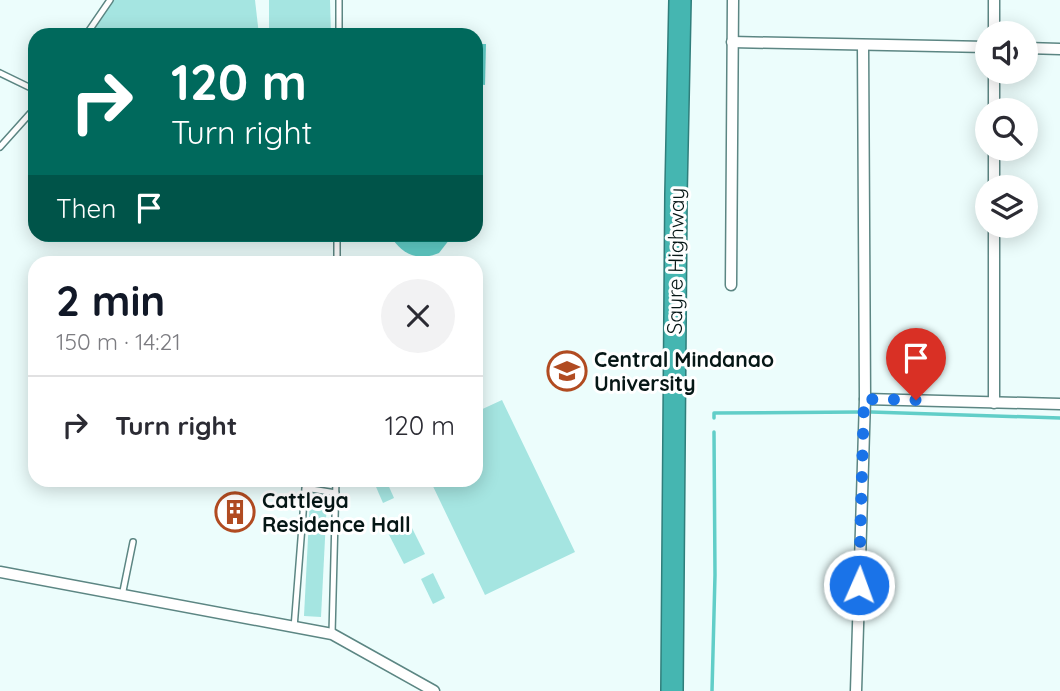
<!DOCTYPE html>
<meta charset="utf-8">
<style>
:root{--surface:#fff;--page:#f2f2f3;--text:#2b2b33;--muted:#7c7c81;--line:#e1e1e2;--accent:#111827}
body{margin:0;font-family:Quicksand,sans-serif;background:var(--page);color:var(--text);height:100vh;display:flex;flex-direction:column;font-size:26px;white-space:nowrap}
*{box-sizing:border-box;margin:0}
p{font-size:23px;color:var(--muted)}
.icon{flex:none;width:38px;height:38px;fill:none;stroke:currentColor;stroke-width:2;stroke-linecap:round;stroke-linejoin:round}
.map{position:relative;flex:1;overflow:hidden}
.side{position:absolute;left:28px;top:256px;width:455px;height:231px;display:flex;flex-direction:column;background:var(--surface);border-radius:21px;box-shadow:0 4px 18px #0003}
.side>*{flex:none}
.banner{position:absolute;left:28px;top:28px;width:455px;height:214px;border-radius:21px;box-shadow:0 4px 18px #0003;background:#00695c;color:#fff;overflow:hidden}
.tools{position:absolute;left:975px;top:21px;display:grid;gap:14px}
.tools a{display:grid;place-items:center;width:63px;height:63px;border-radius:50%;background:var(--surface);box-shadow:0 4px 18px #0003;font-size:35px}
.pin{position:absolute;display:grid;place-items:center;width:60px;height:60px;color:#fff;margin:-72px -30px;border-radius:50% 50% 50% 0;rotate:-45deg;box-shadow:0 0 7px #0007}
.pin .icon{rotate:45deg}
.me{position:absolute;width:77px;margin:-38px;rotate:2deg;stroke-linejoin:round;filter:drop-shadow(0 0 5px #0008)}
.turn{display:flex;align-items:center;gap:24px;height:147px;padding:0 28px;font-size:32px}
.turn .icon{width:91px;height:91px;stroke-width:2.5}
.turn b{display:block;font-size:49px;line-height:60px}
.then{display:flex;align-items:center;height:66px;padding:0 28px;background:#0003;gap:14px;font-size:26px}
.round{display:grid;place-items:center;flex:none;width:74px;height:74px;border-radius:37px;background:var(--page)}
.overview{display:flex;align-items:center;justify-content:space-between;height:119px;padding:0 28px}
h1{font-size:42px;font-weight:700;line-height:52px;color:var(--accent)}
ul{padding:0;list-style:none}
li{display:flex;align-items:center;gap:21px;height:98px;padding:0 28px;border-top:2px solid var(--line)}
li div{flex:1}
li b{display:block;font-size:26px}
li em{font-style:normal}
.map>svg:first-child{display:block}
.green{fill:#a5e5e1}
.water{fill:#61cec8}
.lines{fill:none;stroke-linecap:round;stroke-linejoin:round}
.stream{stroke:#61cec8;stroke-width:3.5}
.lane-casing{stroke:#5c8683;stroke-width:8}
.street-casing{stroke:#5c8683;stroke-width:13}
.highway-casing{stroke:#2f7e7b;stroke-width:24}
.lane{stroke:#fff;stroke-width:5}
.street{stroke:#fff;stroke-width:10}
.highway{stroke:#45b6b1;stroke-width:21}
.route{stroke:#1a73e8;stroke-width:12;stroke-dasharray:0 21.6}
.labels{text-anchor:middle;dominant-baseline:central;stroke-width:6;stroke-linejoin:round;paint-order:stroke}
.street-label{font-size:21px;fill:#061716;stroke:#fff}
.poi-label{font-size:21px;font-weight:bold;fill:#061716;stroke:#fff;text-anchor:start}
</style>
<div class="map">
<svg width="1060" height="691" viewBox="0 0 1060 691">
<rect width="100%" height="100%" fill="#ecfdfc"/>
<!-- green -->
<g class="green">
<polygon points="114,0 255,0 259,35 88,35"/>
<polygon points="269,0 330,0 331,35 269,35"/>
<polygon points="502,400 575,552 485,595 430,480 476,480 476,412"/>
<polygon points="373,480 386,480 394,498 383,503"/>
<polygon points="310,499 327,500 321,617 304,616"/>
<polygon points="405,514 425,554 404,564 384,525"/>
<polygon points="433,573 445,598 433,604 421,579"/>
</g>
<!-- water -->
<g class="water">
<polygon points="476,44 486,44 485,85 476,84"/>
<path d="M390 235H453L439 253C418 262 401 254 390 235Z"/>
</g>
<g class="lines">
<!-- stream -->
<g class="stream">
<polyline points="871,412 1060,418"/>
<polyline points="714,418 714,413 860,412"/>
<polyline points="712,691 715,575 714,432"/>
</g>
<!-- lane casing -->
<g class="lane-casing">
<g id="lane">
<polyline points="339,0 339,35"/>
<polyline points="86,35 110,0"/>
<polyline points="0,73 35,90"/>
<polyline points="0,147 35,108"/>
<polyline points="337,262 337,234"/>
<polyline points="122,596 133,542"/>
<polyline points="294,628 305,488 336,493"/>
<polyline points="332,634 336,480"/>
</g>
</g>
<!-- street casing -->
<g class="street-casing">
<g id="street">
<polyline points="994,0 994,33"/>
<polyline points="732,42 987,47"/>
<polyline points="1026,48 1060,49"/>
<polyline points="994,72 994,110"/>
<polyline points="994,149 994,187"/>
<polyline points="994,226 994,403"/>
<polyline points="731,285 733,0"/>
<polyline points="865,399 1060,404"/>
<polyline points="0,572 332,634 434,691"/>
<polyline points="856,691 865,399 863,45"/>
</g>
</g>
<!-- highway casing -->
<g class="highway-casing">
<polyline id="highway" points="672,691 676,194 680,0"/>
</g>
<!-- lane -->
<use href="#lane" class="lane"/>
<!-- street -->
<use href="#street" class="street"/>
<!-- highway -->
<use href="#highway" class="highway"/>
</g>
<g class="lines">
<!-- route -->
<polyline class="route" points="859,585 864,399 916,400"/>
</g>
<!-- icons -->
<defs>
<g id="university-ring" transform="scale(2.0125)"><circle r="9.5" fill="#fff" stroke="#b14b21" stroke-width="1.5"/><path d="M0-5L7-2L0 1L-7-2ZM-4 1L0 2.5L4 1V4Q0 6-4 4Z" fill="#b14b21"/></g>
<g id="building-ring" transform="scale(2.0125)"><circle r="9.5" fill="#fff" stroke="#b14b21" stroke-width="1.5"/><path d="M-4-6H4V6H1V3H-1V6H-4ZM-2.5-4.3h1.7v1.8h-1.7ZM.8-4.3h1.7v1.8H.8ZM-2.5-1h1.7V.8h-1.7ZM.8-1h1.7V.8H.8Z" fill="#b14b21"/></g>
</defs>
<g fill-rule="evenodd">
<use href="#university-ring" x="567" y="371"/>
<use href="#building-ring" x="235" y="512"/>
</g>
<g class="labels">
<!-- street labels -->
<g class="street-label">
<text transform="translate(675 261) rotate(-89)">Sayre Highway</text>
</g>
<!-- poi labels -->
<g class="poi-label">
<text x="594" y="359">Central Mindanao<tspan x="594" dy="24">University</tspan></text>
<text x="262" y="500">Cattleya<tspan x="262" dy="24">Residence Hall</tspan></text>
</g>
</g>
</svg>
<div class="tools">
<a><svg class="icon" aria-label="sound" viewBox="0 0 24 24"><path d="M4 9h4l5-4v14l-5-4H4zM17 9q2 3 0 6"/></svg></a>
<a><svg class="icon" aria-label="search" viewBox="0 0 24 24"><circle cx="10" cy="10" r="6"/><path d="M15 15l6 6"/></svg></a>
<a><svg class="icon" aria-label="layers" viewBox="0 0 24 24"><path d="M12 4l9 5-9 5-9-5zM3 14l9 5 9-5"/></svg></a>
</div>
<div class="pin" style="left:916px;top:400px;background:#d93025"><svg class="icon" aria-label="arrive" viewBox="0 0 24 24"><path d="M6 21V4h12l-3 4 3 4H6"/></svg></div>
<svg class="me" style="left:859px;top:585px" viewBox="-20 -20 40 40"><circle r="17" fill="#1a73e8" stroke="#fff" stroke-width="3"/><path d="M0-11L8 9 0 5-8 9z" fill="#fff"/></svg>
<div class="banner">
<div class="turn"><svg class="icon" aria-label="right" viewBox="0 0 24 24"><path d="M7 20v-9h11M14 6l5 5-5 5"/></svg><div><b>120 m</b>Turn right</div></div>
<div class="then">Then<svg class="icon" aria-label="arrive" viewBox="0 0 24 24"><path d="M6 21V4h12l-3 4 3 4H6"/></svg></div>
</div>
<section class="side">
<div class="overview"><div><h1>2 min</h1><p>150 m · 14:21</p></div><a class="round"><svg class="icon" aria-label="close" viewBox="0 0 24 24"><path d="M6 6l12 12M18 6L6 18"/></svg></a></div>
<ul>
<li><svg class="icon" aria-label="right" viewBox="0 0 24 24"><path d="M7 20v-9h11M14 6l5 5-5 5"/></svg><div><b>Turn right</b></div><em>120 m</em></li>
</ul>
</section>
</div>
